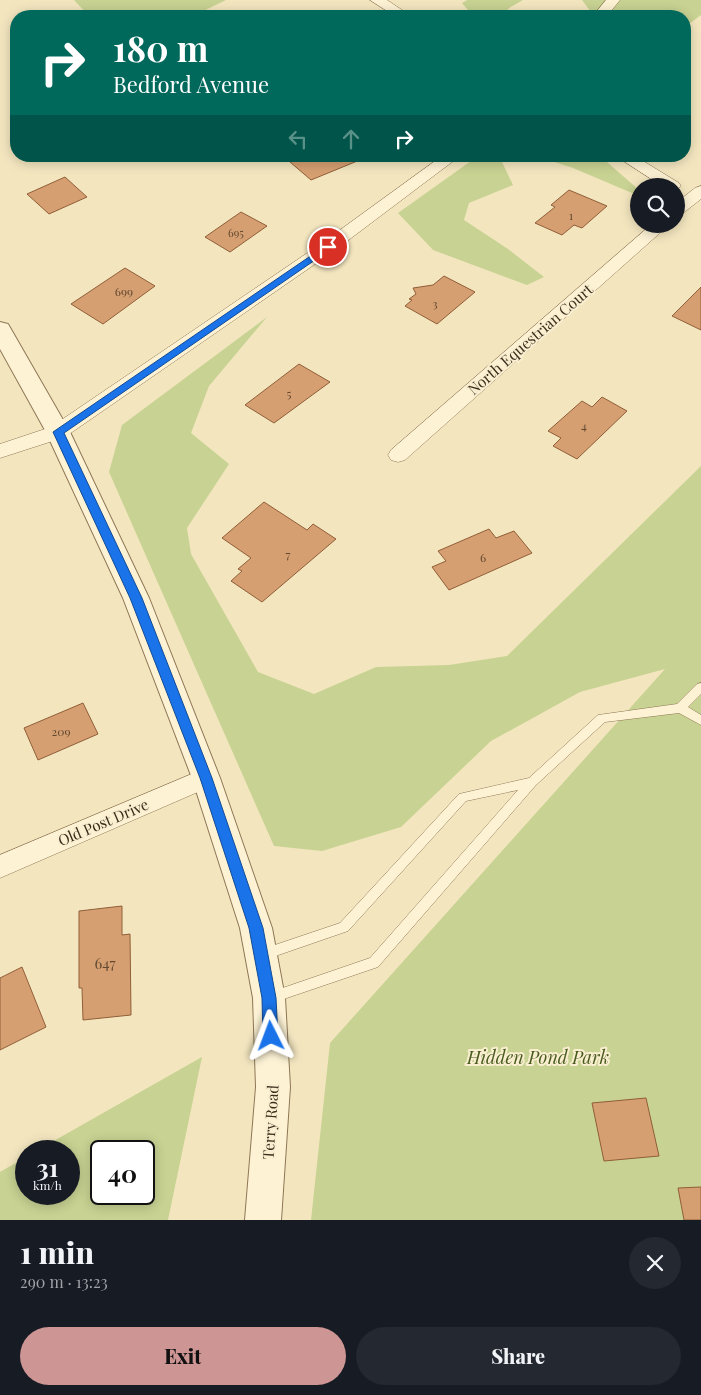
<!DOCTYPE html>
<meta charset="utf-8">
<style>
:root{--surface:#171b24;--page:#242831;--text:#f1f3f6;--muted:#9ea1a6;--accent:#ce9595}
body{margin:0;font-family:"Playfair Display",serif;background:var(--page);color:var(--text);height:100vh;display:flex;flex-direction:column;font-size:19px;white-space:nowrap}
*{box-sizing:border-box;margin:0}
p{font-size:16px;color:var(--muted)}
.icon{flex:none;width:28px;height:28px;fill:none;stroke:currentColor;stroke-width:2;stroke-linecap:round;stroke-linejoin:round}
.map{position:relative;height:1220px;overflow:hidden}
.side{display:flex;flex-direction:column;background:var(--surface);flex:1}
.side>*{flex:none}
.top-card{position:absolute;left:10px;top:10px;width:681px;height:152px;border-radius:20px;box-shadow:0 2px 12px #0003;background:#00695c;color:#fff;overflow:hidden}
.buttons{position:absolute;left:630px;top:178px;display:grid;gap:10px}
.buttons a{display:grid;place-items:center;width:55px;height:55px;border-radius:50%;background:var(--surface);box-shadow:0 2px 12px #0003;font-size:25px}
.speed{position:absolute;left:15px;top:1140px;display:flex;gap:10px;font-size:25px;font-weight:700;text-align:center}
.speed>*{display:grid;place-content:center;width:65px;height:65px;border-radius:50%;background:var(--surface);box-shadow:0 2px 12px #0003;line-height:1}
.speed small{font-size:12px;font-weight:400}
.speed .limit{border:2px solid #111;border-radius:8px;background:#fff;color:#111}
.pin{position:absolute;display:grid;place-items:center;width:42px;height:42px;color:#fff;margin:-21px;border:2px solid #fff;border-radius:50%;box-shadow:0 1px 5px #0007}
.me{position:absolute;width:55px;margin:-28px;rotate:357deg;stroke-linejoin:round;filter:drop-shadow(0 0 4px #0008)}
.turn{display:flex;align-items:center;gap:18px;height:105px;padding:0 20px;font-size:22px}
.turn .icon{width:65px;height:65px;stroke-width:2.5}
.turn b{display:block;font-size:35px;line-height:42px}
.lanes{display:flex;align-items:center;height:48px;padding:0 20px;background:#0003;justify-content:center;gap:25px;direction:ltr}
.lanes .off{opacity:.35}
.round{display:grid;place-items:center;flex:none;width:52px;height:52px;border-radius:26px;background:var(--page)}
.overview{display:flex;align-items:center;justify-content:space-between;height:85px;padding:0 20px}
h1{font-size:30px;font-weight:800;line-height:38px}
.button{display:flex;gap:10px;margin-top:auto;padding:10px 20px}
.button a{flex:1;height:58px;border-radius:30px;background:var(--accent);color:#111;font-size:20px;font-weight:800;line-height:58px;text-align:center}
.button a+a{background:var(--page);color:var(--text)}
.map>svg:first-child{display:block}
.green{fill:#c8d292;fill-rule:evenodd}
.building{fill:#d69f71;stroke:#905e38}
.lines{fill:none;stroke-linecap:round;stroke-linejoin:round}
.service-casing{stroke:#8e7655;stroke-width:1}
.minor-casing{stroke:#8e7655;stroke-width:1}
.tertiary-casing{stroke:#8e7655;stroke-width:2}
.service{fill:#fdf2d4;fill-rule:evenodd}
.minor{fill:#fdf2d4;fill-rule:evenodd}
.tertiary{fill:#fdf2d4;fill-rule:evenodd}
.route{fill:#1a73e8;stroke:#114b97}
.labels{text-anchor:middle;dominant-baseline:central;stroke-width:4;stroke-linejoin:round;paint-order:stroke}
.far-number-label{font-size:11px;fill:#624930}
.number-label{font-size:12px;fill:#624930}
.street-label{font-size:15px;fill:#3c2c1b;stroke:#f9efd0}
.near-number-label{font-size:15px;fill:#624930}
.near-park-label{font-size:18px;font-style:italic;fill:#495b1f;stroke:#f9efd0}
</style>
<div class="map">
<svg width="701" height="1220" viewBox="0 0 701 1220">
<rect width="100%" height="100%" fill="#f3e6bf"/>
<!-- green -->
<g class="green">
<polygon points="74,0 226,0 193,16 89,16"/>
<polygon points="467,0 523,0 509,8 503,16 473,16 462,3"/>
<polygon points="582,0 701,0 701,15 685,27 685,16 594,16"/>
<polygon points="478,156 517,156 501,160 513,185 469,203 464,220 508,249 544,277 527,285 433,250 398,213"/>
<polygon points="536,156 600,156 639,190 639,196 573,168"/>
<polygon points="267,317 209,386 191,433 229,464 187,528 191,554 258,672 314,694 376,667 449,665 507,656 701,466 701,1220 311,1220 330,1043 665,669 580,692 491,741 401,827 322,851 274,846 109,472 122,425"/>
<path d="M202 1057 168 1220H0V1172L26 1157V1194H69V1151H36ZM101 1151H144V1194H101Z"/>
</g>
<!-- building -->
<g class="building">
<polygon points="283,156 367,156 367,157 311,180"/>
<polygon points="65,177 87,197 49,214 27,194"/>
<polygon points="569,190 607,206 582,228 574,225 562,235 535,223 555,207 551,205"/>
<polygon points="241,212 267,226 230,252 205,237"/>
<polygon points="125,268 155,286 103,324 71,304"/>
<polygon points="444,276 475,292 437,324 405,306 412,300 409,299 416,294 413,288 433,285"/>
<polygon points="701,287 701,330 672,316"/>
<polygon points="299,364 330,382 274,423 245,405"/>
<polygon points="602,397 627,411 577,459 553,446 561,438 548,431 582,401 592,407"/>
<polygon points="264,502 307,530 313,524 336,539 262,602 231,581 242,571 238,569 251,558 222,538"/>
<polygon points="489,529 496,538 514,531 532,553 449,590 432,567 446,561 438,551"/>
<polygon points="83,703 98,734 38,760 24,728"/>
<polygon points="122,906 122,935 130,934 131,1015 83,1020 82,988 79,988 79,911"/>
<polygon points="22,967 46,1027 0,1050 0,978"/>
<polygon points="646,1098 659,1156 604,1161 592,1103"/>
<polygon points="701,1187 701,1220 684,1220 678,1188"/>
</g>
<g class="lines">
<!-- service casing -->
<g class="service-casing">
<polygon id="service" points="701,683 701,694 688,707 701,715 701,725 679,713 605,722 536,785 378,967 272,1003 268,1001 266,997 268,993 370,958 518,790 466,801 348,931 264,960 260,958 258,954 260,950 340,923 459,794 529,778 598,715 677,704 697,684"/>
</g>
<!-- minor casing -->
<g class="minor-casing">
<g id="minor">
<polygon points="370,0 387,0 411,16 395,16"/>
<polygon points="606,0 620,0 607,16 593,16"/>
<polygon points="442,156 460,156 334,251 65,437 0,458 0,444 51,427 322,243"/>
<polygon points="616,156 635,156 679,183 681,186 676,190 676,186 662,186"/>
<polygon points="701,186 701,199 682,214 676,216 676,203 695,188"/>
<polygon points="652,224 670,224 405,460 398,462 391,460 388,455 391,450"/>
<polygon points="206,768 214,771 218,778 214,785 0,878 0,855"/>
</g>
</g>
<!-- tertiary casing -->
<g class="tertiary-casing">
<polygon id="tertiary" points="0,322 8,324 70,432 149,598 220,778 272,928 285,998 290,1087 281,1220 245,1220 256,1087 253,998 240,928 192,778 123,598 46,432 0,349"/>
</g>
<!-- service -->
<use href="#service" class="service"/>
<!-- minor -->
<use href="#minor" class="minor"/>
<!-- tertiary -->
<use href="#tertiary" class="tertiary"/>
</g>
<!-- route -->
<polygon class="route" points="328,244 332,247 331,249 64,433 142,598 212,778 263,928 276,998 278,1036 276,1041 271,1043 266,1041 263,1036 262,998 249,928 200,778 130,598 53,432"/>
<g class="labels">
<!-- far-number labels -->
<g class="far-number-label">
<text x="571" y="215">1</text>
<text x="236" y="232">695</text>
</g>
<!-- number labels -->
<g class="number-label">
<text x="124" y="291">699</text>
<text x="435" y="303">3</text>
<text x="289" y="393">5</text>
<text x="584" y="425">4</text>
<text x="288" y="554">7</text>
<text x="483" y="557">6</text>
<text x="61" y="731">209</text>
</g>
<!-- street labels -->
<g class="street-label">
<text transform="translate(530 339) rotate(-41)">North Equestrian Court</text>
<text transform="translate(103 822) rotate(-23)">Old Post Drive</text>
<text transform="translate(270 1122) rotate(-86)">Terry Road</text>
</g>
<!-- near-number labels -->
<g class="near-number-label">
<text x="105" y="963">647</text>
</g>
<!-- near-park labels -->
<g class="near-park-label">
<text x="538" y="1057">Hidden Pond Park</text>
</g>
</g>
</svg>
<div class="buttons">
<a><svg class="icon" aria-label="search" viewBox="0 0 24 24"><circle cx="10" cy="10" r="6"/><path d="M15 15l6 6"/></svg></a>
</div>
<div class="speed"><div>31<small>km/h</small></div><div class="limit">40</div></div>
<div class="pin" style="left:328px;top:247px;background:#d93025"><svg class="icon" aria-label="arrive" viewBox="0 0 24 24"><path d="M6 21V4h12l-3 4 3 4H6"/></svg></div>
<svg class="me" style="left:271px;top:1036px" viewBox="-20 -20 40 40"><path d="M0-17L14 15 0 8-14 15z" fill="#1a73e8" stroke="#fff" stroke-width="4"/></svg>
<div class="top-card">
<div class="turn"><svg class="icon" aria-label="right" viewBox="0 0 24 24"><path d="M7 20v-9h11M14 6l5 5-5 5"/></svg><div><b>180 m</b>Bedford Avenue</div></div>
<div class="lanes"><svg class="icon off" aria-label="left" viewBox="0 0 24 24"><path d="M17 20v-9H6M10 6l-5 5 5 5"/></svg><svg class="icon off" aria-label="ahead" viewBox="0 0 24 24"><path d="M12 20V5M6 11l6-6 6 6"/></svg><svg class="icon" aria-label="right" viewBox="0 0 24 24"><path d="M7 20v-9h11M14 6l5 5-5 5"/></svg></div>
</div>
</div>
<section class="side">
<div class="overview"><div><h1>1 min</h1><p>290 m · 13:23</p></div><a class="round"><svg class="icon" aria-label="close" viewBox="0 0 24 24"><path d="M6 6l12 12M18 6L6 18"/></svg></a></div>
<div class="button"><a>Exit</a><a>Share</a></div>
</section>
